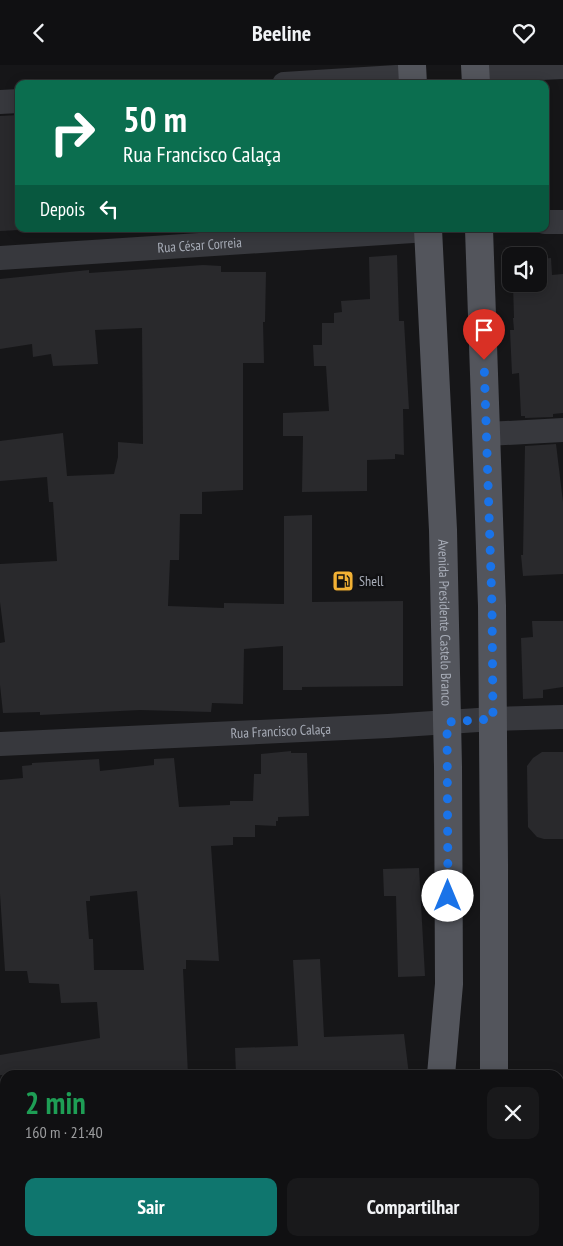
<!DOCTYPE html>
<html lang="pt">
<meta charset="utf-8">
<style>
:root{--surface:#101012;--page:#19191b;--text:#f1f3f6;--muted:#9c9d9f;--line:#303032;--accent:#0f766e}
body{margin:0;font-family:"PT Sans Narrow",sans-serif;background:var(--page);color:var(--text);height:100vh;display:flex;flex-direction:column;font-size:19px;white-space:nowrap}
*{box-sizing:border-box;margin:0}
p{font-size:16px;color:var(--muted)}
.icon{flex:none;width:28px;height:28px;fill:none;stroke:currentColor;stroke-width:2;stroke-linecap:round;stroke-linejoin:round}
.map{position:relative;flex:1;overflow:hidden}
.details{position:absolute;left:0px;top:1005px;width:564px;height:176px;display:flex;flex-direction:column;background:var(--surface);border-radius:15px 15px 0 0;box-shadow:0 2px 12px #0003,0 0 0 1px var(--line)}
.details>*{flex:none}
.guide{position:absolute;left:15px;top:15px;width:534px;height:152px;border-radius:10px;box-shadow:0 2px 12px #0003,0 0 0 1px var(--line);background:#0b6e4f;color:#fff;overflow:hidden}
.tools{position:absolute;left:502px;top:182px;display:grid;gap:10px}
.tools a{display:grid;place-items:center;width:45px;height:45px;border-radius:10px;background:var(--surface);box-shadow:0 2px 12px #0003,0 0 0 1px var(--line);font-size:25px}
.pin{position:absolute;display:grid;place-items:center;width:42px;height:42px;color:#fff;margin:-51px -21px;border-radius:50% 50% 50% 0;rotate:-45deg;box-shadow:0 0 5px #0007}
.pin .icon{rotate:45deg}
.me{position:absolute;width:55px;margin:-28px;rotate:0deg;stroke-linejoin:round;filter:drop-shadow(0 0 4px #0008)}
.turn{display:flex;align-items:center;gap:18px;height:105px;padding:0 25px;font-size:22px}
.turn .icon{width:65px;height:65px;stroke-width:2.5}
.turn b{display:block;font-size:35px;line-height:42px}
.then{display:flex;align-items:center;height:48px;padding:0 25px;background:#0003;gap:10px;font-size:19px}
.round{display:grid;place-items:center;flex:none;width:52px;height:52px;border-radius:10px;background:var(--page)}
.head{display:flex;align-items:center;justify-content:space-between;height:85px;padding:0 25px}
h1{font-size:30px;font-weight:700;line-height:38px;color:#1e9e55}
.primary-button{display:flex;gap:10px;margin-top:auto;padding:10px 25px}
.primary-button a{flex:1;height:58px;border-radius:10px;background:var(--accent);color:#fff;font-size:20px;font-weight:700;line-height:58px;text-align:center}
.primary-button a+a{background:var(--page);color:var(--text)}
header{display:flex;justify-content:space-between;align-items:center;height:65px;padding:0 25px;background:var(--surface);font-size:22px;font-weight:700}
.map>svg:first-child{display:block}
.building{fill:#29292c;fill-rule:evenodd}
.lines{fill:none;stroke-linecap:round;stroke-linejoin:round}
.minor{stroke:#37383d;stroke-width:24}
.primary{stroke:#53555c;stroke-width:28}
.route{stroke:#1a73e8;stroke-width:9;stroke-dasharray:0 16.2}
.labels{text-anchor:middle;dominant-baseline:central;stroke-width:5;stroke-linejoin:round;paint-order:stroke}
.street-label{font-size:14px;fill:#a8adb8;stroke:#111113}
.poi-label{font-size:14px;fill:#a8adb8;stroke:#111113;text-anchor:start}
</style>
<header><svg class="icon" aria-label="back" viewBox="0 0 24 24"><path d="M15 5l-7 7 7 7"/></svg>Beeline<svg class="icon" aria-label="heart" viewBox="0 0 24 24"><path d="M12 20l-8-8c-3-5 5-10 8-4 3-6 11-1 8 4z"/></svg></header>
<div class="map">
<svg width="563" height="1181" viewBox="0 0 563 1181">
<rect width="100%" height="100%" fill="#161618"/>
<!-- building -->
<g class="building">
<polygon points="19,50 19,165 0,166 0,51"/>
<polygon points="530,183 530,191 511,191 511,197 510,184"/>
<polygon points="397,190 399,256 404,256 409,344 403,344 404,390 395,389 395,394 367,395 367,426 302,427 303,371 283,371 283,348 329,346 326,301 314,301 313,280 322,280 322,258 334,258 334,248 342,247 341,236 370,234 369,192"/>
<polygon points="551,193 552,210 563,209 563,348 553,349 553,352 525,353 525,351 521,351 519,308 512,309 510,265 514,265 513,253 514,253 513,219 539,219 539,194"/>
<polygon points="203,200 221,201 221,207 266,207 265,257 263,257 264,298 243,298 243,425 202,427 202,449 180,449 179,495 170,495 168,541 224,543 224,538 284,539 284,451 312,450 312,537 403,536 403,621 302,622 302,625 283,625 283,581 244,584 243,639 212,638 211,647 140,645 40,650 40,647 3,648 0,620 0,578 5,577 0,537 0,499 57,496 53,437 49,437 47,412 0,416 0,376 63,368 67,411 114,409 118,392 118,377 143,379 142,263 95,265 98,299 53,301 51,289 33,292 32,279 0,284 0,214 89,205 89,208"/>
<polygon points="556,379 563,437 563,509 523,511 521,490 523,490 525,381"/>
<polygon points="532,556 563,556 563,622 543,625 543,633 523,634 521,573 533,572"/>
<path d="M291 686V688H307L309 751 278 752V756H276V761L255 760V772H233V780L211 781 219 896 186 895V904H183L188 1010H0V990L100 973 97 937 61 938 59 919 29 918 27 906H5L0 829V715L23 713 22 701 32 700V698L99 694 100 706 154 700V694L174 693 179 742 230 740V736H253L254 709H261V689ZM137 826 144 905H94L93 874H89L86 836H90V831Z"/>
<polygon points="542,687 563,687 563,774 544,774 537,772 528,762 527,701 533,693"/>
<polygon points="419,803 425,911 398,912 396,831 384,831 383,804"/>
<polygon points="320,894 324,972 404,969 409,1010 361,1010 361,1004 274,1006 274,1010 236,1010 235,983 298,981 293,895"/>
</g>
<g class="lines">
<!-- minor -->
<g class="minor">
<polyline points="475,6 563,2"/>
<polyline points="284,19 412,11"/>
<polyline points="0,37 19,36"/>
<polyline points="545,157 563,157"/>
<path id="s1" d="M0 193 428 165"/>
<polyline points="487,369 563,365"/>
<path id="s2" d="M0 679 388 661 493 654 563 652"/>
<polyline points="559,1102 563,1102"/>
<polyline points="0,1124 5,1124"/>
</g>
<!-- primary -->
<g class="primary">
<polyline points="412,0 413,19"/>
<polyline points="475,0 476,19"/>
<path id="s3" d="M428 164 443 465 448 702 449 919 441 1010"/>
<polyline points="479,164 492,541 494,799 494,1010"/>
<polyline points="498,1176 498,1181"/>
<polyline points="431,1181 431,1176"/>
</g>
</g>
<g class="lines">
<!-- route -->
<polyline class="route" points="448,831 447,657 493,654 492,541 484,295"/>
</g>
<!-- icons -->
<defs>
<g id="fuel-square" transform="scale(1.125)"><rect x="-9" y="-9" width="18" height="18" rx="4" fill="#f2b134" stroke="#111113"/><path d="M-5.5-6h7V0h2V4h1.3V-2.5L3-4.5l.8-.8L6-3V5H2.5V1h-1V6h-7ZM-4.2-4.7v3.2H.2V-4.7Z" fill="#111"/></g>
</defs>
<g fill-rule="evenodd">
<use href="#fuel-square" x="343" y="516"/>
</g>
<g class="labels">
<!-- street labels -->
<g class="street-label">
<text stroke="none"><textPath href="#s1" startOffset="200">Rua César Correia</textPath></text>
<text stroke="none"><textPath href="#s3" startOffset="394">Avenida Presidente Castelo Branco</textPath></text>
<text stroke="none"><textPath href="#s2" startOffset="281">Rua Francisco Calaça</textPath></text>
</g>
<!-- poi labels -->
<g class="poi-label">
<text x="359" y="516">Shell</text>
</g>
</g>
</svg>
<div class="tools">
<a><svg class="icon" aria-label="sound" viewBox="0 0 24 24"><path d="M4 9h4l5-4v14l-5-4H4zM17 9q2 3 0 6"/></svg></a>
</div>
<div class="pin" style="left:484px;top:295px;background:#d93025"><svg class="icon" aria-label="arrive" viewBox="0 0 24 24"><path d="M6 21V4h12l-3 4 3 4H6"/></svg></div>
<svg class="me" style="left:448px;top:831px" viewBox="-20 -20 40 40"><circle r="19" fill="#fff"/><path d="M0-13L10 11 0 6-10 11z" fill="#1a73e8"/></svg>
<div class="guide">
<div class="turn"><svg class="icon" aria-label="right" viewBox="0 0 24 24"><path d="M7 20v-9h11M14 6l5 5-5 5"/></svg><div><b>50 m</b>Rua Francisco Calaça</div></div>
<div class="then">Depois<svg class="icon" aria-label="left" viewBox="0 0 24 24"><path d="M17 20v-9H6M10 6l-5 5 5 5"/></svg></div>
</div>
<section class="details">
<div class="head"><div><h1>2 min</h1><p>160 m · 21:40</p></div><a class="round"><svg class="icon" aria-label="close" viewBox="0 0 24 24"><path d="M6 6l12 12M18 6L6 18"/></svg></a></div>
<div class="primary-button"><a>Sair</a><a>Compartilhar</a></div>
</section>
</div>
